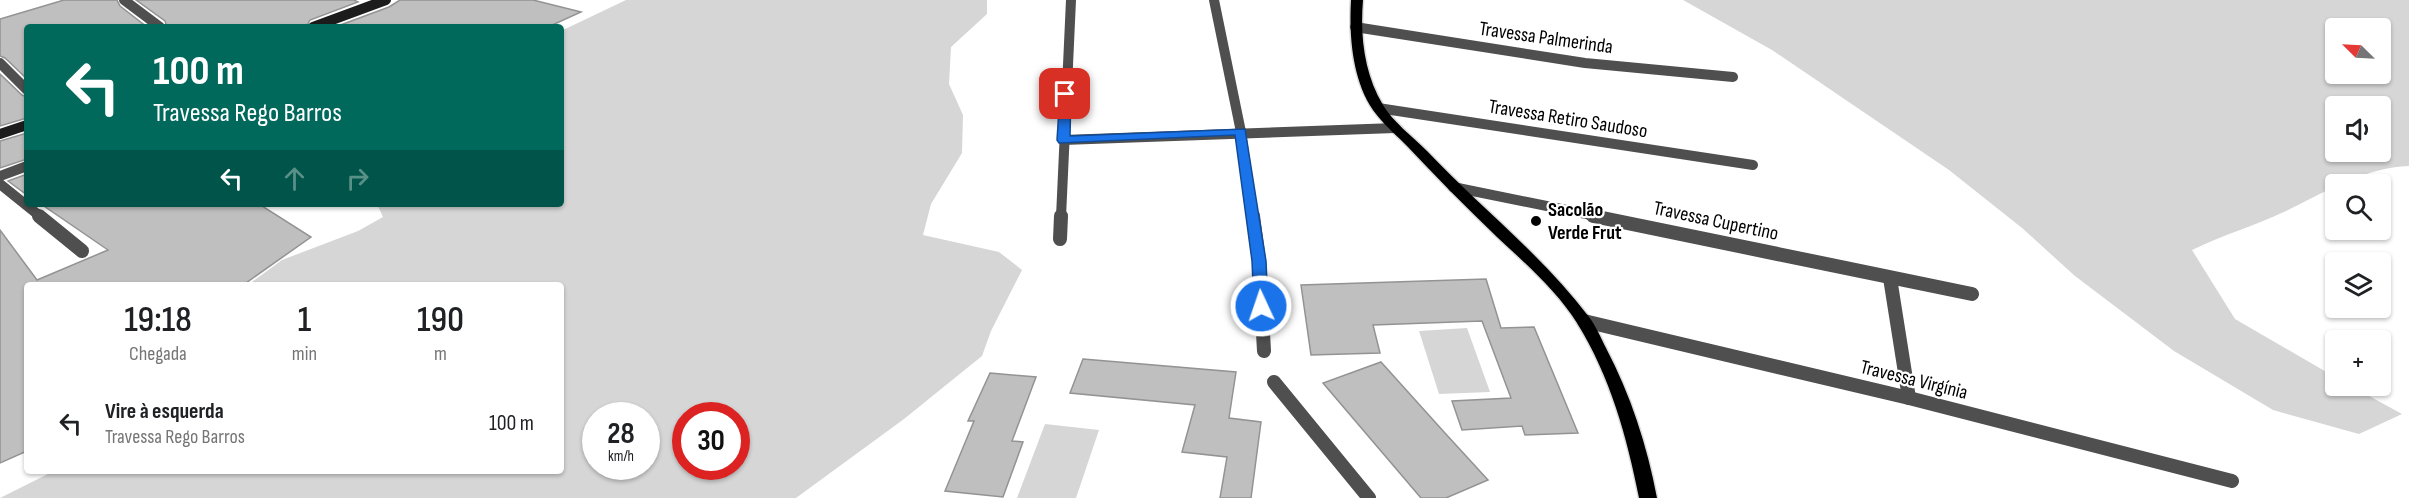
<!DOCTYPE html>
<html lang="pt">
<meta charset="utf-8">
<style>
:root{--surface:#fff;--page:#f6f6f6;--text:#202124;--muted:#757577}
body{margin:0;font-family:"Sofia Sans Condensed",sans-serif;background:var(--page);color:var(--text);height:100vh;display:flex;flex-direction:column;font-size:22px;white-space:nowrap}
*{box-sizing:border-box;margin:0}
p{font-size:20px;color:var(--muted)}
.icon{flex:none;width:33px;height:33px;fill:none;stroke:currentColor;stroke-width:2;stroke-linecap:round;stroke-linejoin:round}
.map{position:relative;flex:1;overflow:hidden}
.panel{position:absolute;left:24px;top:282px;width:540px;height:192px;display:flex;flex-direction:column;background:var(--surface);border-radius:6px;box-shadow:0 2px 4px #0004}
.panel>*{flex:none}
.guide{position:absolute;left:24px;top:24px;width:540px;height:183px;border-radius:6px;box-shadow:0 2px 4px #0004;background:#00695c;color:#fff;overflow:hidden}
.needle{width:39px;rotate:294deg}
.tools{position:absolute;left:2325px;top:18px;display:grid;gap:12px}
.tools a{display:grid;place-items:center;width:66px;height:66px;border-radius:6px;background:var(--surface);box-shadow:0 2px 4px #0004;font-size:30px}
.speed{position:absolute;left:582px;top:402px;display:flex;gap:12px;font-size:30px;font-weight:700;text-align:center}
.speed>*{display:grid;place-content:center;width:78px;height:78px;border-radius:50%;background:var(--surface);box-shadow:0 2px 4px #0004;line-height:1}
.speed small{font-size:15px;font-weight:400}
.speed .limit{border:9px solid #d22;background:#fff;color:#111}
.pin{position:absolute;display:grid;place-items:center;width:51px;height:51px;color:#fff;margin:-26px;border-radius:12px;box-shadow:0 3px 9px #0006}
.me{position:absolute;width:66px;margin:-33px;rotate:357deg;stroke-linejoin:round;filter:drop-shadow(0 0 4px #0008)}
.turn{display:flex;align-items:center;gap:21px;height:126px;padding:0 30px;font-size:27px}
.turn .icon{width:78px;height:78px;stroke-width:2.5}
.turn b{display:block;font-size:42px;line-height:51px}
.lanes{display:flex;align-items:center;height:57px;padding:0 30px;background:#0003;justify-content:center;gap:30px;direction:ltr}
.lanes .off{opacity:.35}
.eta{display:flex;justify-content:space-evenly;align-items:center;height:102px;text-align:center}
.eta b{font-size:36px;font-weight:600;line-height:42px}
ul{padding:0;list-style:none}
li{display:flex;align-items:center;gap:18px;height:78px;padding:0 30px}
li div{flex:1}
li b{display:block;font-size:22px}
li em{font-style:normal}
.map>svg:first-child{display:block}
.green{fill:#d6d6d6;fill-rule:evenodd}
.building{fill:#bfbfbf;stroke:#939393;stroke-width:1.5}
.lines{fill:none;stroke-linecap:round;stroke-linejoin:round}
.primary-casing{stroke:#dbdbdb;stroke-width:3}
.minor-far1{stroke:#4f4f4f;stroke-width:10}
.minor{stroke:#4f4f4f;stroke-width:14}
.secondary{stroke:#1c1c1c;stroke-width:10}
.primary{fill:#000;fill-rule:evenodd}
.route{fill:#1a73e8;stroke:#114b97;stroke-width:1.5}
.poi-dot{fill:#000;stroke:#fff;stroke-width:2}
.labels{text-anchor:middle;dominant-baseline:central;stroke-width:4.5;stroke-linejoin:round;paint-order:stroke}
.street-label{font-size:20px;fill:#000;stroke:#fff}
.poi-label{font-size:20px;font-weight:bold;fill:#000;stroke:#fff;text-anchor:start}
</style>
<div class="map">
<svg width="2409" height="498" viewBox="0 0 2409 498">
<rect width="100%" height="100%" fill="#fff"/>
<!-- green -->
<g class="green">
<path d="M626 0H987V14L951 47 949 84 963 115 962 153 931 204 923 235 999 252 1022 270 991 331 982 356 904 419 796 498H0L54 471H561V285H248L282 260 358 231 383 217 377 204H561V31ZM596 416H646V466H596ZM686 416H736V466H686Z"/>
<path d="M1683 0H2409V166C2366 167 2323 193 2286 211 2255 226 2222 235 2192 250L2235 319 2335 377 2336 386H2351L2402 414 2359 434 2273 410 2174 351 2075 276 2022 228 1949 170 1772 50ZM2336 28H2380V74H2336ZM2336 106H2380V152H2336Z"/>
<polygon points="1467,328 1490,392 1439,394 1419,331"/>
<polygon points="1045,424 1099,430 1076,498 1017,498"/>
</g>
<!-- building -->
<g class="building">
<polygon points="64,0 117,0 120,6 147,27 27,27 27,79 5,58 0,56 0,19"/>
<polygon points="136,0 354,0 358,2 310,20 306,27 167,27 165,21"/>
<polygon points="400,0 533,0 581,12 548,27 335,27 389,7"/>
<polygon points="0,74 22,95 27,97 27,118 0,126"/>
<polygon points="27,133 27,159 0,168 0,141"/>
<polygon points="27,174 27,195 8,181"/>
<polygon points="41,204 259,204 311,237 243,285 27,285 27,451 0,463 0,230 37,280 108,250"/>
<polygon points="1486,279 1501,328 1534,327 1578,433 1525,435 1522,426 1462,430 1452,401 1511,398 1482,321 1373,325 1380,353 1311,355 1301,285"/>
<polygon points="1083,359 1236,372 1229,418 1261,422 1251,498 1220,498 1227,457 1182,452 1195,405 1070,393"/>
<polygon points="1381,362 1444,432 1488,480 1446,498 1421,498 1323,383"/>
<polygon points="990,373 1036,377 1012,441 1023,442 1003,497 945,491 974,421 968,421"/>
</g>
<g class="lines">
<!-- primary casing -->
<g class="primary-casing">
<path id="primary" d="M1351 0H1363C1360 36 1364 73 1383 105 1393 122 1413 137 1427 151 1480 207 1542 255 1589 317 1596 326 1601 338 1606 348 1631 396 1647 445 1657 498H1639C1627 437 1610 376 1577 323 1556 290 1525 263 1497 237 1466 207 1436 177 1407 146 1396 135 1382 123 1373 110 1352 79 1349 35 1351 0Z"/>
</g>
<!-- minor-far1 -->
<g class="minor-far1">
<polyline points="124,0 160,27"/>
<polyline points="1214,0 1241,132 1253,217"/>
<polyline points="1355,27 1585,63 1733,77"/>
<polyline points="0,63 27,90"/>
<polyline points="1378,108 1753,165"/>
<polyline points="1063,140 1395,128"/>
<polyline points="0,176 27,166"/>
<polyline points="0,184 41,217"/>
<polyline points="1453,187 1601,217"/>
<polyline points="1061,217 1071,0"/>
</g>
<!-- minor -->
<g class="minor">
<polyline points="39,216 82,251"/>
<polyline points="1253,216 1259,261 1264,351"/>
<polyline points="1593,216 1972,294"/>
<polyline points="1060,239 1061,216"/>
<polyline points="1890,278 1909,398"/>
<polyline points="1584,321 1909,398 2232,481"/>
<polyline points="1274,382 1369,498"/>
</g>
<!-- secondary -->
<g class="secondary">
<polyline points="313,27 386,0"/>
<polyline points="0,134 27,125"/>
</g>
<!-- primary -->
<use href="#primary" class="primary"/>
</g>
<!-- route -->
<polygon class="route" points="1065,91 1071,94 1070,136 1245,129 1266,261 1268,306 1266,309 1261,310 1254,306 1252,261 1235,135 1059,143 1057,140 1060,94"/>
<!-- markers -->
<circle class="poi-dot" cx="1536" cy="221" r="6"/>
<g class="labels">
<!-- street labels -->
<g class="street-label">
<text transform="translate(1546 38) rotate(8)">Travessa Palmerinda</text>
<text transform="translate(1568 119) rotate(9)">Travessa Retiro Saudoso</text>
<text transform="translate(1716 221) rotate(12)">Travessa Cupertino</text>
<text transform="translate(1914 380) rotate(14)">Travessa Virgínia</text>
</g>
<!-- poi labels -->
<g class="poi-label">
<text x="1548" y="210">Sacolão<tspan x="1548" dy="23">Verde Frut</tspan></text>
</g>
</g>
</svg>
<div class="tools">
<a><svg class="needle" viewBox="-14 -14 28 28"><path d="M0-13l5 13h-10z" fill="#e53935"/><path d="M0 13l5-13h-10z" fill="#757577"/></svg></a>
<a><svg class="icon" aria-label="sound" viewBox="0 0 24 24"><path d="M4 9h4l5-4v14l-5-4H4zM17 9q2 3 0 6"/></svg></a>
<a><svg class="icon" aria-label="search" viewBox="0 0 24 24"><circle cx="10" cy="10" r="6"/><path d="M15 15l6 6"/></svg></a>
<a><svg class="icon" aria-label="layers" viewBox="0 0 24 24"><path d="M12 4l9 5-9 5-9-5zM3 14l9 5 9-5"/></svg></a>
<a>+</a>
</div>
<div class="speed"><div>28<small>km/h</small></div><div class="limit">30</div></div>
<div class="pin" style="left:1065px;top:94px;background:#d93025"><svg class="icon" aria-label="arrive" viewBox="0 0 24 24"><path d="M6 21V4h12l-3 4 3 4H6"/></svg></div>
<svg class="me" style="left:1261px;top:306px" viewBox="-20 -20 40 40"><circle r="17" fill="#1a73e8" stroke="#fff" stroke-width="3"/><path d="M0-11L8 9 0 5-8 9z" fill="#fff"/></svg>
<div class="guide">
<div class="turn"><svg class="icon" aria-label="left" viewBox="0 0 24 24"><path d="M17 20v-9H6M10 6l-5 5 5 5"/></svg><div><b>100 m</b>Travessa Rego Barros</div></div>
<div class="lanes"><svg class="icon" aria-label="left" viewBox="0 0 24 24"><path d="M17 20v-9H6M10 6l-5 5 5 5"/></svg><svg class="icon off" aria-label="ahead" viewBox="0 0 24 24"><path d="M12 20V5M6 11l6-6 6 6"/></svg><svg class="icon off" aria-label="right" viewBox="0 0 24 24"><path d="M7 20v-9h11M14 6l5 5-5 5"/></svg></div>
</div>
<section class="panel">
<div class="eta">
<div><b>19:18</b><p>Chegada</p></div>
<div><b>1</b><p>min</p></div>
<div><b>190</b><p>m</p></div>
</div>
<ul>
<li><svg class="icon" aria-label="left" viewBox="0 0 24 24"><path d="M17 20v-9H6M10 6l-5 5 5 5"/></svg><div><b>Vire à esquerda</b><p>Travessa Rego Barros</p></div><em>100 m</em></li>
</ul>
</section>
</div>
